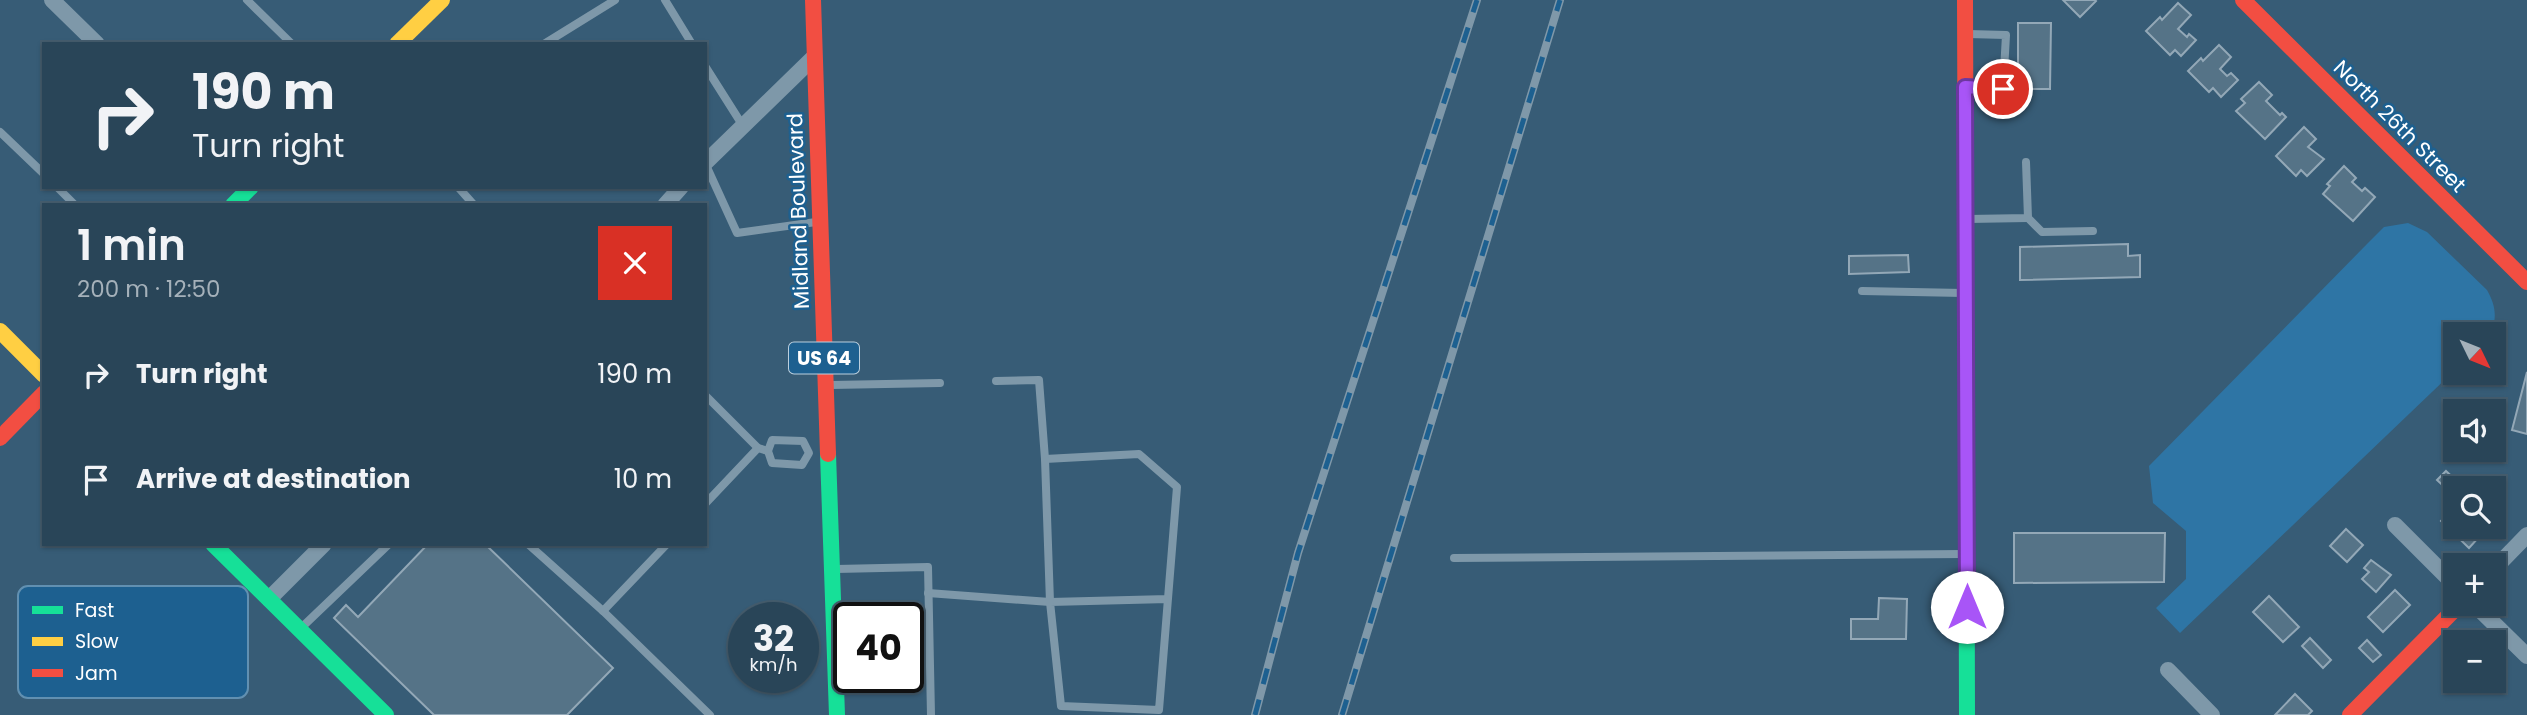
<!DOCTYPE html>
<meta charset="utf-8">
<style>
:root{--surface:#294558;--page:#354f61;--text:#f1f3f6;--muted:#a5b1ba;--line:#455d6e}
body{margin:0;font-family:Poppins,sans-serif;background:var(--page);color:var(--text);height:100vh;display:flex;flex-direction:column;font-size:26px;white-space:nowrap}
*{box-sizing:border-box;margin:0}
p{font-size:23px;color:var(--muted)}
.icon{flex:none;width:38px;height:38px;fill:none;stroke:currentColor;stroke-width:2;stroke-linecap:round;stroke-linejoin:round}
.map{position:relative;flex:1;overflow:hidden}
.side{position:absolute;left:42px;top:203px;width:665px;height:343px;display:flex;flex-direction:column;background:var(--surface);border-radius:0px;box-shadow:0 2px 5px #0004,0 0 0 2px var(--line)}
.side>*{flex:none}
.top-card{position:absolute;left:42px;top:42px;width:665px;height:147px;border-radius:0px;box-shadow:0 2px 5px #0004,0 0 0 2px var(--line);background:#294558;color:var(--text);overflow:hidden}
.needle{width:46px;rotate:133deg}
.tools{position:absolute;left:2443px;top:322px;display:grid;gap:14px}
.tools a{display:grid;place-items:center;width:63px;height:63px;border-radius:0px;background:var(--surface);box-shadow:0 2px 5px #0004,0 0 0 2px var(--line);font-size:35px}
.speed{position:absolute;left:728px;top:602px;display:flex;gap:14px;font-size:35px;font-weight:700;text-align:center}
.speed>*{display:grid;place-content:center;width:91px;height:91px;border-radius:50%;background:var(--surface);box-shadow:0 2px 5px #0004,0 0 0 2px var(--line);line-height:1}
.speed small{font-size:18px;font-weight:400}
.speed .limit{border:4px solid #111;border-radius:10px;background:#fff;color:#111}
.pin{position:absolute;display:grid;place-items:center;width:60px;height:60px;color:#fff;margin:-30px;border:4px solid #fff;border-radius:50%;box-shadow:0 2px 7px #0007}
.me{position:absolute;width:77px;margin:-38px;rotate:0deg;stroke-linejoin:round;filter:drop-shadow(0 0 5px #0008)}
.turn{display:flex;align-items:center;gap:24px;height:147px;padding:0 35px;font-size:32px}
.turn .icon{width:91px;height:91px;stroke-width:2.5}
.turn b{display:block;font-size:49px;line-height:60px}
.round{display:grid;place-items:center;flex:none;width:74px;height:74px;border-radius:0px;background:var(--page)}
.headline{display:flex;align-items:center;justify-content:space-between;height:119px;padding:0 35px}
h1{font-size:42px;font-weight:600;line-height:52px}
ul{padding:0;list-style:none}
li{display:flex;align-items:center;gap:21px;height:105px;padding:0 35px}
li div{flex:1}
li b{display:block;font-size:26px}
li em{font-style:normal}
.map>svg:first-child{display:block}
.green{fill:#2e75a5}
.building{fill:#557387;stroke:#93a8b7;stroke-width:2}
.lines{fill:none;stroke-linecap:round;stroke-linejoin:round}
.lane{stroke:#7e98a9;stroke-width:8}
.street{stroke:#7e98a9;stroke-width:16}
.fast{stroke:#16e098;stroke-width:16}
.slow{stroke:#ffcf43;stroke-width:16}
.jam{stroke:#f24e42;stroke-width:16}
.rail-casing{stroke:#7f98a9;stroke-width:8}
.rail{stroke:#1d6090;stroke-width:5;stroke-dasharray:16;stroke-linecap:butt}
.route-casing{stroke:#6d37a1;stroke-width:18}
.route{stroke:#a855f7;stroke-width:12}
.labels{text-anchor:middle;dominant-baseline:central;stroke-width:5;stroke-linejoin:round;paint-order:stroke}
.shield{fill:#1d6090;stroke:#bbcfde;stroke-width:2}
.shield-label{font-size:19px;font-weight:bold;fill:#fff}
.street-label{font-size:21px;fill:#fff;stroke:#1d6090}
.key{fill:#1d6090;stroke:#6190b1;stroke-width:2}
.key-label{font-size:19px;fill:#fff}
</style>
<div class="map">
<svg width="2527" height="715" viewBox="0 0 2527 715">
<rect width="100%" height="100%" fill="#375c76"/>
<!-- green -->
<path class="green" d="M2408 223 2427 232 2487 290C2496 306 2497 317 2491 334H2455V370L2180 633 2156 608 2186 579V531L2153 503 2149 466 2367 244 2384 227Z"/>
<!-- building -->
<g class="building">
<polygon points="2063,0 2095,0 2096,1 2080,17"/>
<polygon points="2178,3 2191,15 2178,29 2187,37 2189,34 2196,40 2181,56 2175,50 2170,55 2146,31 2160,17 2162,20"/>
<polygon points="2018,23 2051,23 2050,89 2018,89"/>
<polygon points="2219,45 2231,57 2220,69 2227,76 2231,73 2238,80 2221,97 2213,88 2209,92 2188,71 2201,58 2203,61"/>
<polygon points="2259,82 2272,95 2266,101 2280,115 2282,113 2286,117 2265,139 2236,111 2245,103 2241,99"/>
<polygon points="2304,127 2316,139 2308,147 2324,159 2307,176 2301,170 2296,176 2276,156"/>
<polygon points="2344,166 2356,178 2352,182 2362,191 2365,188 2375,197 2353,221 2323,194 2330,186 2327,184"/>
<polygon points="2128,244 2128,256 2140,255 2140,277 2020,280 2020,247"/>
<polygon points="1908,255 1909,272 1849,274 1849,256"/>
<polygon points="2527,372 2527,434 2512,430"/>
<polygon points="2446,471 2460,484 2451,493 2437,480"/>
<polygon points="2455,506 2455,527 2488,527 2469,548 2441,521"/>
<polygon points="2346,529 2363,545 2347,562 2330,546"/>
<polygon points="2014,533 2165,533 2164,582 2014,583"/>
<polygon points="428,544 485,544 613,668 567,715 434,715 334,618 346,605 358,617"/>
<polygon points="2371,560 2391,575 2376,592 2362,579 2369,572 2364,568"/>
<polygon points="2395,590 2410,605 2383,632 2368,617"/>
<polygon points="2269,596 2299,627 2283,642 2253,612"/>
<polygon points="1879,598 1907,599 1906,639 1851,639 1851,619 1878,619"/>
<polygon points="2310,638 2331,660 2323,668 2302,646"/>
<polygon points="2367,640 2381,655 2373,662 2359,648"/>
<polygon points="2295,694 2312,711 2308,715 2275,715"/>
</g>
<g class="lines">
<!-- lane -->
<g class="lane">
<polyline points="247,0 292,44"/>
<polyline points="665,0 692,44"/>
<polyline points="544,44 615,0"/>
<polyline points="705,66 743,126"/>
<polyline points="1967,87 2003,89 2006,35 1968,34"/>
<polyline points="0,132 44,174"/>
<polyline points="705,163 737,233 816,222"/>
<polyline points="57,187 75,205"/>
<polyline points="458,187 474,205"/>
<polyline points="2028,218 2042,232 2093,231"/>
<polyline points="1968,219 2028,218 2026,162"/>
<polyline points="1862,291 1963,293"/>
<polyline points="831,385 940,383"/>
<polyline points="705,395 758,448 768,451"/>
<polygon points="772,440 803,441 809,453 802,465 772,463 768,451"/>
<polyline points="1045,459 1139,454 1177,487 1159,710 1061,706 1050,602 1168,599"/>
<polyline points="705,504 758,448"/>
<polyline points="528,544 603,611 710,715"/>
<polyline points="1454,558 1964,554"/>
<polyline points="836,569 928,567 931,715"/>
<polyline points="928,593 1050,602 1045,459 1039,380 996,381"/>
<polyline points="603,611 667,544"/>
<polyline points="300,629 389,544"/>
</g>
<!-- street -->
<g class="street">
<polyline points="52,0 97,44"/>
<polyline points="705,163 814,57"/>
<polyline points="665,205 681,187"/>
<polyline points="2395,525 2455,585"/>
<polyline points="2494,569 2527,535"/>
<polyline points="269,599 324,544"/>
<polyline points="2474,604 2527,656"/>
<polyline points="2168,670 2212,715"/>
</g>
<!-- fast -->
<g class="fast">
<polyline points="233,205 251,187"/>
<polyline points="1966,296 1967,715"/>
<polyline points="828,454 837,715"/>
<polyline points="213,544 386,715"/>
</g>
<!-- slow -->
<g class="slow">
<polyline points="397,44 442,0"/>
<polyline points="0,331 44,375"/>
</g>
<!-- jam -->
<g class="jam">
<polyline points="813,0 828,454"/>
<polyline points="1965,0 1966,296"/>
<polyline points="2243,0 2527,282"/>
<polyline points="0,438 44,393"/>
<polyline points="2350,715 2460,604"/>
</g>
<!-- rail casing -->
<g class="rail-casing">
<g id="rail">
<polyline points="1255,715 1298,553 1477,0"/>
<polyline points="1342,715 1560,0"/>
</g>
</g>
<!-- rail -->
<use href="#rail" class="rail"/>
</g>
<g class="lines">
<!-- route casing -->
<g class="route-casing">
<polyline id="route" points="1967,607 1965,87 2003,89"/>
</g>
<!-- route -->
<use href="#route" class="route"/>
</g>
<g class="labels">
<!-- shield labels -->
<rect class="shield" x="789" y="342.5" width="70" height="31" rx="5"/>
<g class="shield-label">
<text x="824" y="358">US 64</text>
</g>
<!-- street labels -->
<g class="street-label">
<text transform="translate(2400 126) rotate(45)">North 26th Street</text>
<text transform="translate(798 211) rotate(-92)">Midland Boulevard</text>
</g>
</g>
<!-- legend -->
<rect x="18" y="586" width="230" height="112" rx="10" class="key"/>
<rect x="32" y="606" width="31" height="8" fill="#16e098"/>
<rect x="32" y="637" width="31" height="9" fill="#ffcf43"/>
<rect x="32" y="669" width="31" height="8" fill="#f24e42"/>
<g class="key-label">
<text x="75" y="617">Fast</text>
<text x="75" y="648">Slow</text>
<text x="75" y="680">Jam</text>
</g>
</svg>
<div class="tools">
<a><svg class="needle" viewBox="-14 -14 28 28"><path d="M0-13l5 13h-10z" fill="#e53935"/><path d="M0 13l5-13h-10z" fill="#a5b1ba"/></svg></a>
<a><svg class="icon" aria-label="sound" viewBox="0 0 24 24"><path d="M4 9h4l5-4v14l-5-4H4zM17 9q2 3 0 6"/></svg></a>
<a><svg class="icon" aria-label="search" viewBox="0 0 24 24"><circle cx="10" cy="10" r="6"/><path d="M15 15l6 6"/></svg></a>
<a>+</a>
<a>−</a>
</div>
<div class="speed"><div>32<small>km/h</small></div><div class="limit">40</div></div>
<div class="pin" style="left:2003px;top:89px;background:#d93025"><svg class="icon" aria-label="arrive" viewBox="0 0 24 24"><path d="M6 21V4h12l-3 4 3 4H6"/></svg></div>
<svg class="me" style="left:1967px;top:607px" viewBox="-20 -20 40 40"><circle r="19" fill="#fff"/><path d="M0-13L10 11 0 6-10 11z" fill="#a855f7"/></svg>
<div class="top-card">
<div class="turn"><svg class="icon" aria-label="right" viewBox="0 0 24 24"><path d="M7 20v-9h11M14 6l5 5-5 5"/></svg><div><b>190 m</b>Turn right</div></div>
</div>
<section class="side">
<div class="headline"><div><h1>1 min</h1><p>200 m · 12:50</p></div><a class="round" style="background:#d93025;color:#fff"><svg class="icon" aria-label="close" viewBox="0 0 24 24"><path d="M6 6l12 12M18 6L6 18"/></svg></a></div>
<ul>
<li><svg class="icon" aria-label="right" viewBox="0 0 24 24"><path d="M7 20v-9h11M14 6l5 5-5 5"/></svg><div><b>Turn right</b></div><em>190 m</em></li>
<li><svg class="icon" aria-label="arrive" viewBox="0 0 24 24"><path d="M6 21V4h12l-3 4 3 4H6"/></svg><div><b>Arrive at destination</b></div><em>10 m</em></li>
</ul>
</section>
</div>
